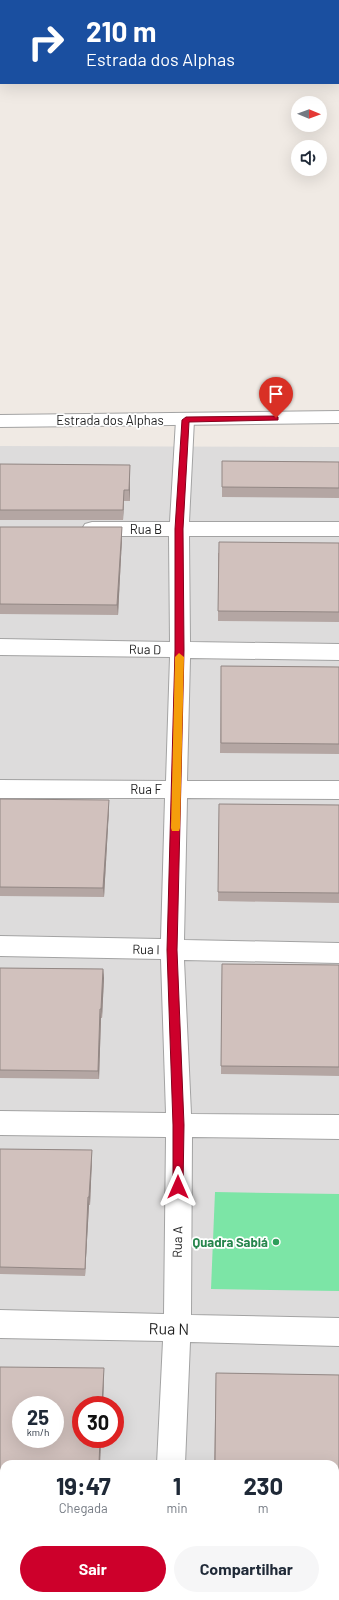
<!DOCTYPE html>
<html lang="pt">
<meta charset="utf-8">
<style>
:root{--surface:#fff;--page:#f6f6f7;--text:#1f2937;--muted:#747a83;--accent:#cd002b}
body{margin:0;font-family:Barlow,sans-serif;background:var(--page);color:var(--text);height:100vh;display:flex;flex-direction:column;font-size:15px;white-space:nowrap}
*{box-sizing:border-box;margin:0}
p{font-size:13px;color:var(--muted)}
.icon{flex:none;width:22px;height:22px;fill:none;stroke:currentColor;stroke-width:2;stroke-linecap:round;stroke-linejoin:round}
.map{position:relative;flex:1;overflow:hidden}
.sheet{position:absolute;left:0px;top:1460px;width:339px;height:140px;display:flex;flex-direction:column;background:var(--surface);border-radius:12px 12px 0 0;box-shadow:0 4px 16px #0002}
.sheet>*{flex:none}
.top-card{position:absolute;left:0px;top:0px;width:339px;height:84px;box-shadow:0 4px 16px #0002;background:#1a4fa0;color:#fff;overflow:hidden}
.needle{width:26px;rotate:91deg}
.tools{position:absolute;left:291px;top:96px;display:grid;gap:8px}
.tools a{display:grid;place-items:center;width:36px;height:36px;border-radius:50%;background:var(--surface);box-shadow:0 4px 16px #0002;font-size:20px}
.speed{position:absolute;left:12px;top:1396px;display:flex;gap:8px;font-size:20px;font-weight:700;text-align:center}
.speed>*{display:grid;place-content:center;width:52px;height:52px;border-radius:50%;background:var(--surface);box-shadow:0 4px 16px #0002;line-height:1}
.speed small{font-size:10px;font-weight:400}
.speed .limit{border:6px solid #d22;background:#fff;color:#111}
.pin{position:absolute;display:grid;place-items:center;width:34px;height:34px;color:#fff;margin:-41px -17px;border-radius:50% 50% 50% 0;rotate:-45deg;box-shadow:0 0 4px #0007}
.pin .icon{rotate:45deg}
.me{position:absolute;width:44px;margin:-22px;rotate:0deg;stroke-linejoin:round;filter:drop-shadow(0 0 3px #0008)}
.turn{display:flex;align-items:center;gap:14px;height:84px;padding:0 20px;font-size:18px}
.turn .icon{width:52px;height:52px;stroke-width:2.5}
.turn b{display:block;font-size:28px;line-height:34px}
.eta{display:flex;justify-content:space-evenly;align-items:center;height:68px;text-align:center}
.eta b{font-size:24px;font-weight:700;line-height:28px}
.action{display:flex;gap:8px;margin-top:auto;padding:8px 20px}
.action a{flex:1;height:46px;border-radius:24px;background:var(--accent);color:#fff;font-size:16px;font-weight:700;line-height:46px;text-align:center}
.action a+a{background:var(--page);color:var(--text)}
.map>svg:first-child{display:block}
.residential{fill:#dddcdc;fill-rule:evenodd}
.pitch{fill:#7ce5a6}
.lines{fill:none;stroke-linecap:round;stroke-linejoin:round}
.minor-casing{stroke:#a3a3a3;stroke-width:2}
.tertiary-casing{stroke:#a3a3a3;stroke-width:2}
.minor{fill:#fff;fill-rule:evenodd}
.tertiary{fill:#fff;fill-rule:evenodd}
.wall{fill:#b4a6a3}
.shaded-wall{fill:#928784}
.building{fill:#d1c1bd;stroke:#928784;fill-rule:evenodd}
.route{fill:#cd002b;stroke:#85001c}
.slow{fill:#f59e0b}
.leisure-dot{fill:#2e9e5b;stroke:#fff;stroke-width:1.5}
.labels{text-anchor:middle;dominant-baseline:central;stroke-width:3.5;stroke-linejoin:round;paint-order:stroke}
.street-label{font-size:13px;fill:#1f1f1f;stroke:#fff}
.leisure-label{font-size:13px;font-weight:bold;fill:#27864d;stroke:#fff;text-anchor:end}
.near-street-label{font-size:16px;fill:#1f1f1f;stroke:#fff}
</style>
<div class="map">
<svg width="339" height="1600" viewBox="0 0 339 1600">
<rect width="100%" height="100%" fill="#f0eae4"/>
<!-- residential -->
<path class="residential" d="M0 446 339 447V1600H0ZM21 1405H55V1439H21ZM81 1405H115V1439H81ZM4 1464H335V1596H4Z"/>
<!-- pitch -->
<polygon class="pitch" points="215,1192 339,1194 339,1291 211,1289"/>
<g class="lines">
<!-- minor casing -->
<g class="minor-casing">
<g id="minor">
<rect x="0" y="28" width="1" height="8"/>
<rect x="338" y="64" width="1" height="9"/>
<polygon points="185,414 191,416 194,420 189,522 339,522 339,536 189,536 190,642 339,644 339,660 190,658 187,781 339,781 339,799 187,798 184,940 339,943 339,963 184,960 191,1114 339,1115 339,1139 192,1137 191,1315 339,1318 339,1346 190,1342 185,1464 157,1464 163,1341 0,1338 0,1310 164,1314 166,1137 0,1135 0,1111 166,1113 161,959 0,956 0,936 161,939 165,798 0,798 0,780 166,781 170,657 0,655 0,639 170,642 169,536 92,536 85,534 82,529 85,524 92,522 170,522 176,420 179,416"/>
<polygon points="0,1567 4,1567 4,1596 6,1596 0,1597"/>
<polygon points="335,1570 339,1570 339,1600 326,1596 335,1596"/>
<rect x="151" y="1596" width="30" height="4"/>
</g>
</g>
<!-- tertiary casing -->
<g class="tertiary-casing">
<polygon id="tertiary" points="339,411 339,423 0,427 0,415"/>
</g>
<!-- minor -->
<use href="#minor" class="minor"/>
<!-- tertiary -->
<use href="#tertiary" class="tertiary"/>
</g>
<!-- wall -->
<g class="wall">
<polygon points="222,461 339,462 339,498 222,497"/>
<polygon points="0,464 130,465 130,501 124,501 123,520 0,520"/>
<polygon points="0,527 122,527 122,538 118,615 0,614"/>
<polygon points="339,543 339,622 218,621 218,553"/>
<polygon points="221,666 339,667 339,754 220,753"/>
<polygon points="0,799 109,809 104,897 0,896"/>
<polygon points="219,804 339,805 339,903 218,901"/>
<polygon points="222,964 339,965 339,1076 221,1074"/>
<polygon points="0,968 103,969 104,978 102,1018 101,1018 99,1079 0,1078"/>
<polygon points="0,1149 92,1150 92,1158 90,1205 89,1205 85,1276 0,1274"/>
<polygon points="0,1367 104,1374 103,1405 81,1405 81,1439 101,1439 100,1464 4,1464 4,1512 0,1512"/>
<polygon points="216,1373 339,1375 339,1520 335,1520 335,1464 214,1464"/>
</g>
<!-- shaded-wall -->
<g class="shaded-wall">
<polygon points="130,465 130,501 129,490"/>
<polygon points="124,490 124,501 123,520 123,510"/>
<polygon points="122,527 122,538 118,615 117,605"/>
<polygon points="109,800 109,809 104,897 103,888"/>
<polygon points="103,969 104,978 102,1018 101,1009"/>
<polygon points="100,1009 101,1018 99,1079 98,1071"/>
<polygon points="92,1150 92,1158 90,1205 89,1197"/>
<polygon points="88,1197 89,1205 85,1276 85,1269"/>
<polygon points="104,1368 104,1374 103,1405 102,1405"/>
<polygon points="100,1439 101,1439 100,1464 99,1464"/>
</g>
<!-- building -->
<g class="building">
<polygon points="222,461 339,462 339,488 222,487"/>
<polygon points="0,464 130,465 129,490 124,490 123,510 0,510"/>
<polygon points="0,527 122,527 117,605 0,604"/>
<polygon points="219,542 339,543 339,612 218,611"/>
<polygon points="221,666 339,667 339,744 221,743"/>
<polygon points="0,799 109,800 103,888 0,887"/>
<polygon points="219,804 339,805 339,893 218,892"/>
<polygon points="222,964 339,965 339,1067 221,1066"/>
<polygon points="0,968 103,969 101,1009 100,1009 98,1071 0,1070"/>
<polygon points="0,1149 92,1150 89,1197 88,1197 85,1269 0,1267"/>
<path d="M0 1367 104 1368 102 1405H81V1439H100L99 1464H4V1507H0ZM21 1405H55V1439H21Z"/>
<polygon points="216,1373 339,1375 339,1515 335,1515 335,1464 215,1464"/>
</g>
<!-- route -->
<polygon class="route" points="276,416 278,417 278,420 189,422 183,529 184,650 177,950 184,1125 183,1187 182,1191 178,1192 174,1191 173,1187 173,1125 167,950 175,650 175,529 182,420 186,417"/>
<!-- slow -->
<polygon class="slow" points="179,653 184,657 180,828 179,831 172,831 171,828 175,657"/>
<!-- markers -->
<circle class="leisure-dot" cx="276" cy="1242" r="4"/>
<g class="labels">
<!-- street labels -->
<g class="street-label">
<text x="110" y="420">Estrada dos Alphas</text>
<text x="146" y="529">Rua B</text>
<text transform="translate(145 649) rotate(1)">Rua D</text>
<text x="146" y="789">Rua F</text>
<text transform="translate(146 949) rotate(1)">Rua I</text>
<text transform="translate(177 1242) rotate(-89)">Rua A</text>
</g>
<!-- leisure labels -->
<g class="leisure-label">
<text x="268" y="1242">Quadra Sabiá</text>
</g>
<!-- near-street labels -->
<g class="near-street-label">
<text transform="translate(169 1328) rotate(1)">Rua N</text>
</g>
</g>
</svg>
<div class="tools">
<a><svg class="needle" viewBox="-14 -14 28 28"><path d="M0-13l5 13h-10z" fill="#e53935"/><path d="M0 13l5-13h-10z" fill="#747a83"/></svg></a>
<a><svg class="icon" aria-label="sound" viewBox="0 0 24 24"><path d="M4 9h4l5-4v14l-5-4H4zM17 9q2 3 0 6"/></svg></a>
</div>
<div class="speed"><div>25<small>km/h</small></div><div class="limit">30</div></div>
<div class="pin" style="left:276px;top:418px;background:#d93025"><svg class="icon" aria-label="arrive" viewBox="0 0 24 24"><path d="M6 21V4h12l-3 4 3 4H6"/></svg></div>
<svg class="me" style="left:178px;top:1187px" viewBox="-20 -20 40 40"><path d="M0-17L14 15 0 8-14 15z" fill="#cd002b" stroke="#fff" stroke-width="4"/></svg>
<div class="top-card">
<div class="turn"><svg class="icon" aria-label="right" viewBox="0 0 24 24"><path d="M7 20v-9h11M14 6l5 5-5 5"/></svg><div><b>210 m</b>Estrada dos Alphas</div></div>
</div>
<section class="sheet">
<div class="eta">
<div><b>19:47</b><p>Chegada</p></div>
<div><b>1</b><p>min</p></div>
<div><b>230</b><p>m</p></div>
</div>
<div class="action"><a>Sair</a><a>Compartilhar</a></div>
</section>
</div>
